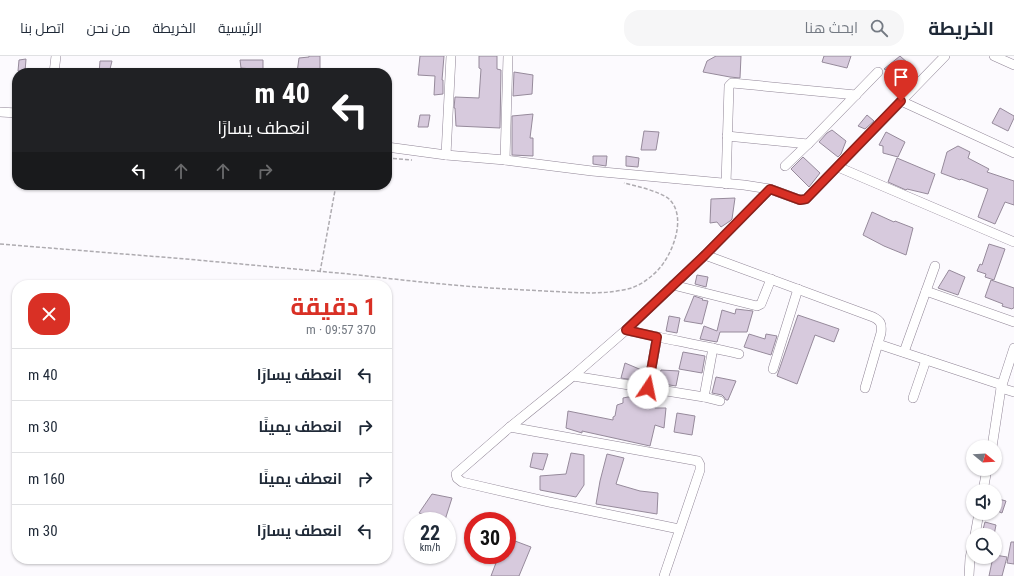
<!DOCTYPE html>
<html lang="ar">
<meta charset="utf-8">
<style>
:root{--surface:#fff;--page:#f6f6f7;--text:#1f2937;--muted:#747a83;--line:#e0e1e3;--accent:#d93025}
body{margin:0;font-family:"Roboto Condensed",Cairo,sans-serif;background:var(--page);color:var(--text);direction:rtl;height:100vh;display:flex;flex-direction:column;font-size:15px;white-space:nowrap}
*{box-sizing:border-box;margin:0}
p{font-size:13px;color:var(--muted)}
.icon{flex:none;width:22px;height:22px;fill:none;stroke:currentColor;stroke-width:2;stroke-linecap:round;stroke-linejoin:round}
.map{position:relative;flex:1;overflow:hidden;direction:ltr}
.drawer{position:absolute;left:12px;top:224px;width:380px;height:284px;display:flex;flex-direction:column;background:var(--surface);border-radius:16px;box-shadow:0 1px 3px #0004;direction:rtl}
.drawer>*{flex:none}
.hud{position:absolute;left:12px;top:12px;width:380px;height:122px;border-radius:16px;box-shadow:0 1px 3px #0004;direction:rtl;background:#202124;color:#fff;overflow:hidden}
.needle{width:26px;rotate:108deg}
.tools{position:absolute;left:966px;top:384px;display:grid;gap:8px}
.tools a{display:grid;place-items:center;width:36px;height:36px;border-radius:50%;background:var(--surface);box-shadow:0 1px 3px #0004;font-size:20px}
.speed{position:absolute;left:404px;top:456px;display:flex;gap:8px;font-size:20px;font-weight:700;text-align:center}
.speed>*{display:grid;place-content:center;width:52px;height:52px;border-radius:50%;background:var(--surface);box-shadow:0 1px 3px #0004;line-height:1}
.speed small{font-size:10px;font-weight:400}
.speed .limit{border:6px solid #d22;background:#fff;color:#111}
.pin{position:absolute;display:grid;place-items:center;width:34px;height:34px;color:#fff;margin:-41px -17px;border-radius:50% 50% 50% 0;rotate:-45deg;box-shadow:0 0 4px #0007}
.pin .icon{rotate:45deg}
.me{position:absolute;width:44px;margin:-22px;rotate:11deg;stroke-linejoin:round;filter:drop-shadow(0 0 3px #0008)}
.turn{display:flex;align-items:center;gap:14px;height:84px;padding:0 16px;font-size:18px}
.turn .icon{width:52px;height:52px;stroke-width:2.5}
.turn b{display:block;font-size:28px;line-height:34px}
.lanes{display:flex;align-items:center;height:38px;padding:0 16px;background:#0003;justify-content:center;gap:20px;direction:ltr}
.lanes .off{opacity:.35}
.round{display:grid;place-items:center;flex:none;width:42px;height:42px;border-radius:16px;background:var(--page)}
.overview{display:flex;align-items:center;justify-content:space-between;height:68px;padding:0 16px}
h1{font-size:24px;font-weight:700;line-height:30px;color:var(--accent)}
ul{padding:0;list-style:none}
li{display:flex;align-items:center;gap:12px;height:52px;padding:0 16px;border-top:1px solid var(--line)}
li div{flex:1}
li b{display:block;font-size:15px}
li em{font-style:normal}
header{display:flex;align-items:center;gap:24px;box-sizing:border-box;height:56px;padding:0 20px;background:var(--surface);border-bottom:1px solid var(--line)}
header strong{font-size:19px}
nav{display:flex;gap:22px;margin-inline-start:auto;font-size:14px}
.search{width:280px;height:36px;background:var(--page);display:flex;align-items:center;gap:10px;box-sizing:border-box;padding:0 14px;border-radius:16px;color:var(--muted);font-size:15px}
.map>svg:first-child{display:block}
.building{fill:#d7cadd;stroke:#968a9b}
.lines{fill:none;stroke-linecap:round;stroke-linejoin:round}
.street-casing{stroke:#908596;stroke-width:10}
.path{stroke:#aeabb0;stroke-width:1.5;stroke-dasharray:4 2;stroke-linecap:butt}
.street{stroke:#fff;stroke-width:9}
.route-casing{stroke:#8d1f18;stroke-width:10}
.route{stroke:#d93025;stroke-width:7}
</style>
<header>
<strong>الخريطة</strong>
<div class="search"><svg class="icon" aria-label="search" viewBox="0 0 24 24"><circle cx="10" cy="10" r="6"/><path d="M15 15l6 6"/></svg>ابحث هنا</div>
<nav><a>الرئيسية</a><a>الخريطة</a><a>من نحن</a><a>اتصل بنا</a></nav>
</header>
<div class="map">
<svg width="1014" height="520" viewBox="0 0 1014 520">
<rect width="100%" height="100%" fill="#fcfafe"/>
<!-- building -->
<g class="building">
<polygon points="309,0 320,0 320,17 297,17 299,2 309,1"/>
<polygon points="420,0 444,0 442,24 443,24 443,38 434,39 435,20 418,19"/>
<polygon points="479,0 497,0 497,13 501,14 500,72 456,70 455,52 454,52 455,41 479,42 481,13 479,12"/>
<polygon points="716,0 741,0 740,22 730,21 703,16 707,5"/>
<polygon points="824,0 851,0 847,12 822,6"/>
<polygon points="900,0 909,8 912,13 898,17 892,16 884,13"/>
<polygon points="26,3 25,16 18,15 19,4"/>
<polygon points="240,4 263,4 263,14 241,12"/>
<polygon points="100,5 112,5 109,17 99,17"/>
<polygon points="514,16 533,19 532,38 513,40"/>
<polygon points="1000,52 1014,60 1014,62 1008,75 992,67"/>
<polygon points="533,58 530,82 533,82 533,100 512,99 512,60"/>
<polygon points="420,59 430,59 428,71 418,71"/>
<polygon points="867,59 874,65 865,73 858,70"/>
<polygon points="832,74 846,85 841,98 838,101 819,86 827,77"/>
<polygon points="644,75 659,76 656,94 641,94"/>
<polygon points="886,76 905,86 898,101 883,97 883,90 879,89"/>
<polygon points="958,90 970,96 968,102 989,113 987,116 1014,125 1014,149 1005,146 995,168 978,161 988,133 961,123 960,124 941,117 947,96"/>
<polygon points="593,100 607,100 606,110 593,108"/>
<polygon points="626,100 639,102 638,111 626,110"/>
<polygon points="803,101 820,117 809,131 791,113"/>
<polygon points="897,102 935,118 928,138 907,133 906,134 888,126"/>
<polygon points="735,142 732,163 730,165 721,171 717,166 710,167 711,143"/>
<polygon points="872,156 894,166 895,165 913,172 906,199 884,190 863,179"/>
<polygon points="989,188 1005,193 994,224 985,221 986,218 977,215 980,208 982,209"/>
<polygon points="949,214 965,221 958,239 938,232"/>
<polygon points="697,219 708,221 706,231 695,228"/>
<polygon points="991,224 1014,232 1014,252 1013,252 1012,253 1002,250 1003,248 985,241"/>
<polygon points="694,240 703,243 702,244 708,245 702,268 684,265"/>
<polygon points="736,253 753,255 747,276 720,276 717,286 700,283 704,270 717,275 722,254 735,258"/>
<polygon points="798,259 839,273 834,286 815,279 797,328 777,320"/>
<polygon points="669,260 680,262 677,277 666,275"/>
<polygon points="749,278 765,283 766,278 777,280 771,299 744,291"/>
<polygon points="683,296 705,300 702,317 679,313"/>
<polygon points="625,307 644,315 640,325 621,322"/>
<polygon points="661,314 679,315 676,330 657,327"/>
<polygon points="716,321 736,325 728,344 726,344 724,341 722,339 712,337"/>
<polygon points="628,341 656,345 655,352 666,352 664,372 655,369 650,390 582,375 582,377 566,372 568,355 613,364 613,361 615,360 617,349 623,347 623,342"/>
<polygon points="677,357 695,360 692,379 674,376"/>
<polygon points="533,397 548,398 543,414 530,411"/>
<polygon points="571,397 584,399 584,429 576,441 540,434 540,420 566,418"/>
<polygon points="607,398 624,402 616,428 640,435 658,437 657,458 596,448 600,425"/>
<polygon points="432,438 452,442 445,464 419,457"/>
<polygon points="995,442 1006,445 1002,457 995,454"/>
<polygon points="985,466 996,469 994,479 982,477"/>
<polygon points="507,482 531,491 519,520 491,520 499,499 507,499"/>
<polygon points="1011,486 1014,486 1014,508 1007,507"/>
<polygon points="995,499 1007,501 1002,520 989,520 993,501 995,501"/>
</g>
<g class="lines">
<!-- street casing -->
<g class="street-casing">
<g id="street">
<polyline points="994,0 1014,9"/>
<polyline points="54,17 56,0"/>
<polyline points="901,45 1014,97"/>
<polyline points="0,56 17,57"/>
<polyline points="727,80 808,88"/>
<polyline points="387,91 446,99 505,104 592,115 744,129 770,133 800,144 806,143 945,0"/>
<polyline points="446,99 451,0"/>
<polyline points="505,104 508,0"/>
<polyline points="785,110 808,88 878,16"/>
<polyline points="838,111 1014,186"/>
<polyline points="726,128 729,30 732,27 856,39"/>
<path d="M705 199 873 261C881 265 882 268 881 277L865 332"/>
<polyline points="673,229 757,250 761,248 771,223"/>
<polyline points="926,235 1014,266"/>
<path d="M626 274C664 283 702 289 739 298"/>
<polyline points="878,288 1002,329"/>
<polyline points="904,296 935,210"/>
<polyline points="773,313 798,233"/>
<polyline points="573,320 704,341 720,345"/>
<polyline points="648,332 657,281"/>
<polyline points="1001,332 1014,336"/>
<polyline points="704,341 713,292"/>
<polyline points="913,342 926,304"/>
<polyline points="510,371 698,405 700,409 700,414 664,520"/>
<polyline points="992,391 1001,332 1014,292"/>
<polyline points="983,435 987,413"/>
<polyline points="679,473 549,446 462,426 457,422 456,418 510,371 573,320 626,274 705,199 770,133"/>
<polyline points="975,479 979,457"/>
<polyline points="969,520 970,502 973,488"/>
</g>
</g>
<!-- path -->
<g class="path">
<polyline points="387,102 412,104"/>
<path d="M0 188C62 193 124 198 186 203 241 208 295 213 349 218 402 224 454 230 507 233 526 234 545 235 563 236 584 237 602 238 623 234 636 232 647 225 657 215 672 200 688 161 669 143 659 135 636 130 624 127"/>
<polyline points="320,216 336,129"/>
</g>
<!-- street -->
<use href="#street" class="street"/>
</g>
<g class="lines">
<!-- route casing -->
<g class="route-casing">
<polyline id="route" points="648,332 657,281 626,274 705,199 770,133 800,144 806,143 901,45"/>
</g>
<!-- route -->
<use href="#route" class="route"/>
</g>
</svg>
<div class="tools">
<a><svg class="needle" viewBox="-14 -14 28 28"><path d="M0-13l5 13h-10z" fill="#e53935"/><path d="M0 13l5-13h-10z" fill="#747a83"/></svg></a>
<a><svg class="icon" aria-label="sound" viewBox="0 0 24 24"><path d="M4 9h4l5-4v14l-5-4H4zM17 9q2 3 0 6"/></svg></a>
<a><svg class="icon" aria-label="search" viewBox="0 0 24 24"><circle cx="10" cy="10" r="6"/><path d="M15 15l6 6"/></svg></a>
</div>
<div class="speed"><div>22<small>km/h</small></div><div class="limit">30</div></div>
<div class="pin" style="left:901px;top:45px;background:#d93025"><svg class="icon" aria-label="arrive" viewBox="0 0 24 24"><path d="M6 21V4h12l-3 4 3 4H6"/></svg></div>
<svg class="me" style="left:648px;top:332px" viewBox="-20 -20 40 40"><circle r="19" fill="#fff"/><path d="M0-13L10 11 0 6-10 11z" fill="#d93025"/></svg>
<div class="hud">
<div class="turn"><svg class="icon" aria-label="left" viewBox="0 0 24 24"><path d="M17 20v-9H6M10 6l-5 5 5 5"/></svg><div><b>40 m</b>انعطف يسارًا</div></div>
<div class="lanes"><svg class="icon" aria-label="left" viewBox="0 0 24 24"><path d="M17 20v-9H6M10 6l-5 5 5 5"/></svg><svg class="icon off" aria-label="ahead" viewBox="0 0 24 24"><path d="M12 20V5M6 11l6-6 6 6"/></svg><svg class="icon off" aria-label="ahead" viewBox="0 0 24 24"><path d="M12 20V5M6 11l6-6 6 6"/></svg><svg class="icon off" aria-label="right" viewBox="0 0 24 24"><path d="M7 20v-9h11M14 6l5 5-5 5"/></svg></div>
</div>
<section class="drawer">
<div class="overview"><div><h1>1 دقيقة</h1><p>370 m · 09:57</p></div><a class="round" style="background:#d93025;color:#fff"><svg class="icon" aria-label="close" viewBox="0 0 24 24"><path d="M6 6l12 12M18 6L6 18"/></svg></a></div>
<ul>
<li><svg class="icon" aria-label="left" viewBox="0 0 24 24"><path d="M17 20v-9H6M10 6l-5 5 5 5"/></svg><div><b>انعطف يسارًا</b></div><em>40 m</em></li>
<li><svg class="icon" aria-label="right" viewBox="0 0 24 24"><path d="M7 20v-9h11M14 6l5 5-5 5"/></svg><div><b>انعطف يمينًا</b></div><em>30 m</em></li>
<li><svg class="icon" aria-label="right" viewBox="0 0 24 24"><path d="M7 20v-9h11M14 6l5 5-5 5"/></svg><div><b>انعطف يمينًا</b></div><em>160 m</em></li>
<li><svg class="icon" aria-label="left" viewBox="0 0 24 24"><path d="M17 20v-9H6M10 6l-5 5 5 5"/></svg><div><b>انعطف يسارًا</b></div><em>30 m</em></li>
</ul>
</section>
</div>
